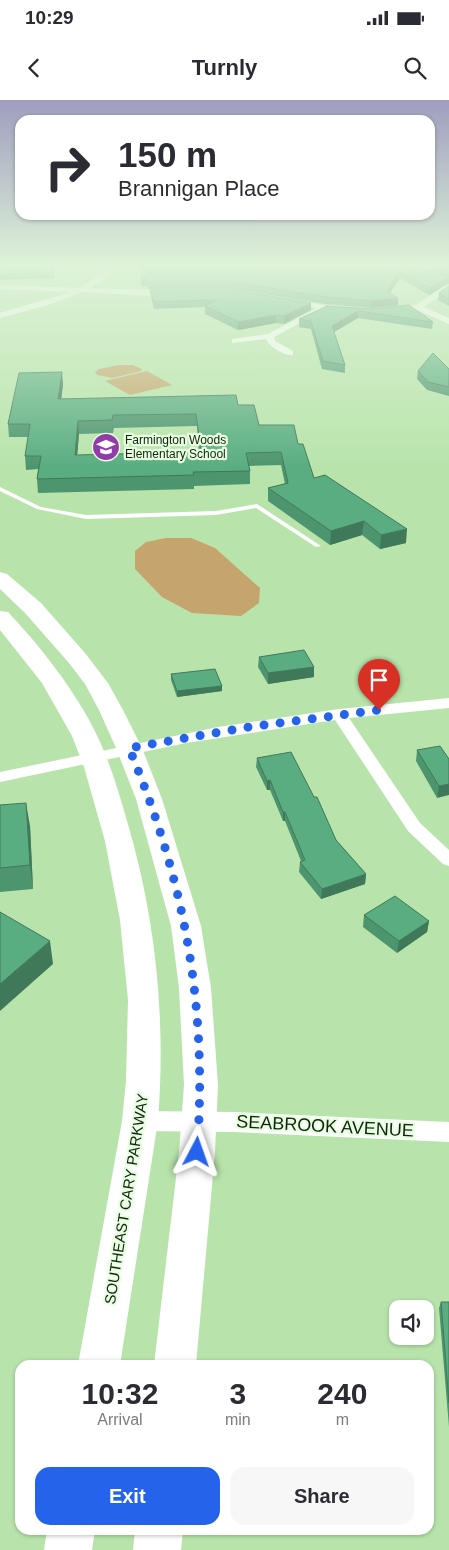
<!DOCTYPE html>
<style>
:root{--surface:#fff;--page:#f7f7f7;--text:#2b2b33;--muted:#7c7c81;--accent:#2563eb}
body{margin:0;font-family:Helvetica,sans-serif;background:var(--page);color:var(--text);height:100vh;display:flex;flex-direction:column;font-size:19px;white-space:nowrap}
*{box-sizing:border-box;margin:0}
p{font-size:16px;color:var(--muted)}
.icon{flex:none;width:28px;height:28px;fill:none;stroke:currentColor;stroke-width:2;stroke-linecap:round;stroke-linejoin:round}
.map{position:relative;flex:1;overflow:hidden}
.sheet{position:absolute;left:15px;top:1260px;width:419px;height:175px;display:flex;flex-direction:column;background:var(--surface);border-radius:15px;box-shadow:0 1px 4px #0004}
.sheet>*{flex:none}
.guide{position:absolute;left:15px;top:15px;width:420px;height:105px;border-radius:15px;box-shadow:0 1px 4px #0004;background:#fff;color:var(--text);overflow:hidden}
.buttons{position:absolute;left:389px;top:1200px;display:grid;gap:10px}
.buttons a{display:grid;place-items:center;width:45px;height:45px;border-radius:10px;background:var(--surface);box-shadow:0 1px 4px #0004;font-size:25px}
.pin{position:absolute;display:grid;place-items:center;width:42px;height:42px;color:#fff;margin:-51px -21px;border-radius:50% 50% 50% 0;rotate:-45deg;box-shadow:0 0 5px #0007}
.pin .icon{rotate:45deg}
.me{position:absolute;width:55px;margin:-28px;rotate:4deg;stroke-linejoin:round;filter:drop-shadow(0 0 4px #0008)}
.turn{display:flex;align-items:center;gap:18px;height:105px;padding:0 20px;font-size:22px}
.turn .icon{width:65px;height:65px;stroke-width:2.5}
.turn b{display:block;font-size:35px;line-height:42px}
.eta{display:flex;justify-content:space-evenly;align-items:center;height:85px;text-align:center}
.eta b{font-size:30px;font-weight:700;line-height:35px}
.button{display:flex;gap:10px;margin-top:auto;padding:10px 20px}
.button a{flex:1;height:58px;border-radius:15px;background:var(--accent);color:#fff;font-size:20px;font-weight:700;line-height:58px;text-align:center}
.button a+a{background:var(--page);color:var(--text)}
.status{display:flex;justify-content:space-between;align-items:center;height:35px;padding:0 25px;background:var(--surface);direction:ltr}
.status svg{height:14px;fill:currentColor}
header{display:flex;justify-content:space-between;align-items:center;height:65px;padding:0 20px;background:var(--surface);font-size:22px;font-weight:700}
.map>svg:first-child{display:block}
.green{fill:#c6a46d}
.lines{fill:none;stroke-linecap:round;stroke-linejoin:round}
.lane{fill:#fff;fill-rule:evenodd}
.street{fill:#fff;fill-rule:evenodd}
.primary{fill:#fff;fill-rule:evenodd}
.wall{fill:#4d956f;fill-rule:evenodd}
.shaded-wall{fill:#3f795a}
.building{fill:#5aad81;stroke:#3f795a;fill-rule:evenodd}
.route{stroke:#2563eb;stroke-width:9;stroke-dasharray:0 16.2}
.labels{text-anchor:middle;dominant-baseline:central;stroke-width:4.5;stroke-linejoin:round;paint-order:stroke}
.far-poi-label{font-size:12px;fill:#13240f;stroke:#e7fee1;text-anchor:start}
.street-label{font-size:15px;fill:#13240f;stroke:#e7fee1}
.near-street-label{font-size:18px;fill:#13240f;stroke:#e7fee1}
</style>
<div class="status"><b>10:29</b><svg viewBox="0 0 49 12"><path d="M0 12V9h3v3zM5 12V6h3v6zM10 12V3h3v9zM15 12V0h3v12zM26 1h20v11H26zM47 4h2v5h-2z"/></svg></div>
<header><svg class="icon" aria-label="back" viewBox="0 0 24 24"><path d="M15 5l-7 7 7 7"/></svg>Turnly<svg class="icon" aria-label="search" viewBox="0 0 24 24"><circle cx="10" cy="10" r="6"/><path d="M15 15l6 6"/></svg></header>
<div class="map">
<svg width="449" height="1450" viewBox="0 0 449 1450">
<rect width="100%" height="100%" fill="#b8e4ab"/>
<!-- green -->
<g class="green">
<polygon points="119,265 133,265 142,269 141,271 112,278 97,275 95,272 99,269"/>
<polygon points="147,271 172,285 130,295 105,281"/>
<polygon points="166,438 191,438 215,448 260,488 259,503 241,516 192,513 162,497 135,469 135,451 146,442"/>
</g>
<g class="lines">
<!-- lane -->
<polygon class="lane" points="0,387 41,407 86,415 216,411 257,404 321,446 316,447 256,408 216,415 86,419 37,409 0,391"/>
<!-- street -->
<g class="street">
<polygon points="109,164 117,164 107,177 90,188 174,191 178,193 174,195 152,196 82,192 48,205 0,218 0,213 71,192 0,189 0,185 80,188 101,173"/>
<polygon points="446,185 449,185 449,190 424,207 449,218 449,224 417,210 391,213 387,211 391,209 416,205"/>
<path d="M287 199 345 209 349 211 345 213 324 210 274 237 275 241 293 251V255C285 256 269 247 266 239L232 243V239L268 234 317 208 287 203Z"/>
<polygon points="449,598 449,608 349,618 420,723 449,750 449,766 443,764 408,731 335,620 186,643 0,682 0,672 218,627 339,609"/>
<polygon points="140,1011 234,1012 449,1022 449,1042 234,1032 140,1031 132,1028 129,1021 132,1014"/>
</g>
<!-- primary -->
<g class="primary">
<polygon points="0,472 7,474 41,503 85,553 108,583 123,610 142,648 162,699 201,826 211,888 218,985 215,1052 196,1265 154,1265 179,1052 184,985 179,888 171,826 136,699 116,648 99,610 85,584 69,563 25,513 0,489"/>
<path d="M0 511 8 512C38 544 66 579 88 618 106 650 117 685 127 721 156 819 166 919 158 1021L120 1265H78L122 1021 126 981 128 900 120 820 105 741 84 667 72 636 42 583 0 530Z"/>
<polygon points="47,1430 95,1430 92,1450 44,1450"/>
<polygon points="135,1430 183,1430 181,1450 133,1450"/>
</g>
</g>
<!-- wall -->
<g class="wall">
<polygon points="0,164 54,172 54,178 0,180"/>
<polygon points="388,164 449,176 449,183 429,195 400,178 390,192 398,205 371,208 325,204 233,189 148,189 147,186 141,186 141,179"/>
<polygon points="390,164 449,164 449,176"/>
<polygon points="449,186 449,206 438,200 439,193"/>
<polygon points="150,190 311,203 311,210 284,224 276,223 238,230 205,214 205,207 154,209 151,197"/>
<polygon points="371,209 433,222 432,229 358,218 334,232 345,265 345,273 322,269 311,229 299,227 299,219"/>
<polygon points="449,269 449,296 427,290 417,279 418,271"/>
<path d="M63 284 61 299 238 305 259 325 298 344 314 378 406 443 380 449 362 435 330 445 268 401V388L285 384 281 365 249 366 250 371V384L194 386V389L38 393 37 379 38 369 26 370 25 356 28 337H9L8 324ZM197 326 199 352 77 355 79 334 113 333 114 328Z"/>
<polygon points="259,557 314,567 314,577 268,584 258,567"/>
<polygon points="171,574 222,586 222,591 177,597 171,580"/>
<polygon points="417,650 449,659 437,698 416,661"/>
<polygon points="257,658 314,697 336,740 366,774 365,784 321,799 299,772 300,762 301,761 285,721 283,721 270,690 267,690 256,667"/>
<polygon points="0,705 30,726 33,789 0,792"/>
<polygon points="364,815 429,821 427,832 397,853 363,827"/>
<polygon points="441,1202 449,1202 449,1327 439,1208"/>
</g>
<!-- shaded-wall -->
<g class="shaded-wall">
<polygon points="400,171 400,178 387,197 387,191"/>
<polygon points="449,177 449,183 429,195 430,188"/>
<polygon points="398,198 398,205 371,208 372,201"/>
<polygon points="311,203 311,210 284,224 284,216"/>
<polygon points="358,211 358,218 332,233 332,226"/>
<polygon points="276,215 276,223 238,230 238,222"/>
<polygon points="62,272 63,284 60,311 58,299"/>
<polygon points="78,321 79,334 76,368 75,355"/>
<polygon points="364,421 362,435 330,445 331,431"/>
<polygon points="407,429 406,443 380,449 381,435"/>
<polygon points="314,567 314,577 268,584 268,573"/>
<polygon points="222,586 222,591 177,597 177,591"/>
<polygon points="270,680 270,690 267,690 267,681"/>
<polygon points="449,684 449,695 437,698 439,686"/>
<polygon points="26,703 30,726 33,789 30,765"/>
<rect x="283" y="712" width="2" height="9"/>
<polygon points="366,774 365,784 321,799 322,789"/>
<polygon points="429,821 427,832 397,853 399,841"/>
<polygon points="50,841 53,864 0,911 0,884"/>
</g>
<!-- building -->
<g class="building">
<polygon points="0,164 52,164 54,172 0,174"/>
<polygon points="142,164 388,164 449,176 449,177 430,188 400,171 387,191 398,198 372,201 326,197 233,182 148,182 147,179 141,179"/>
<polygon points="423,164 449,164 449,169"/>
<polygon points="449,186 449,199 439,193"/>
<polygon points="150,190 233,190 311,203 284,216 276,215 238,222 205,206 217,200 154,202"/>
<polygon points="409,205 433,222 358,211 332,226 345,265 323,261 311,221 299,219 327,206 371,209"/>
<polygon points="433,253 449,269 449,287 428,282 418,271"/>
<path d="M62 272 58 299 236 295 238 305H254L259 325H294L298 344H303L314 378 325 375 407 429 381 435 364 421 331 431 268 388 288 383 281 352 246 353 250 371 193 372 194 375 37 379 41 356H25L30 324H8L19 273ZM196 314 201 352 75 355 78 321 112 320 113 315Z"/>
<polygon points="304,550 314,567 268,573 259,557"/>
<polygon points="215,569 222,586 177,591 171,574"/>
<polygon points="440,646 449,659 449,684 439,686 417,650"/>
<polygon points="291,652 314,697 317,697 336,740 366,774 322,789 300,762 305,760 285,712 283,712 270,680 267,681 257,658"/>
<polygon points="26,703 30,765 0,768 0,705"/>
<polygon points="395,796 429,821 399,841 364,815"/>
<polygon points="0,812 50,841 0,884"/>
<polygon points="441,1202 449,1202 449,1303"/>
</g>
<!-- sky -->
<linearGradient id="sky" x2="0" y2="1"><stop stop-color="#9f9ebe"/><stop offset="0.45" stop-color="#dff3d9"/><stop offset="1" stop-color="#dff3d9" stop-opacity="0"/></linearGradient>
<rect width="449" height="367" fill="url(#sky)"/>
<g class="lines">
<!-- route -->
<path class="route" d="M197 1052C208 908 185 781 129 648L249 627 379 610"/>
</g>
<!-- icons -->
<defs>
<g id="school-disc" transform="scale(1.4375)"><circle r="9.5" fill="#933ca9" stroke="#e7fee1"/><path d="M0-5L7-2L0 1L-7-2ZM-4 1L0 2.5L4 1V4Q0 6-4 4Z" fill="#fff"/></g>
</defs>
<g fill-rule="evenodd">
<use href="#school-disc" x="106" y="347"/>
</g>
<g class="labels">
<!-- far-poi labels -->
<g class="far-poi-label">
<text x="125" y="340">Farmington Woods<tspan x="125" dy="14">Elementary School</tspan></text>
</g>
<!-- street labels -->
<g class="street-label">
<text transform="translate(126 1099) rotate(-81)">SOUTHEAST CARY PARKWAY</text>
</g>
<!-- near-street labels -->
<g class="near-street-label">
<text transform="translate(325 1026) rotate(3)">SEABROOK AVENUE</text>
</g>
</g>
</svg>
<div class="buttons">
<a><svg class="icon" aria-label="sound" viewBox="0 0 24 24"><path d="M4 9h4l5-4v14l-5-4H4zM17 9q2 3 0 6"/></svg></a>
</div>
<div class="pin" style="left:379px;top:610px;background:#d93025"><svg class="icon" aria-label="arrive" viewBox="0 0 24 24"><path d="M6 21V4h12l-3 4 3 4H6"/></svg></div>
<svg class="me" style="left:197px;top:1052px" viewBox="-20 -20 40 40"><path d="M0-17L14 15 0 8-14 15z" fill="#2563eb" stroke="#fff" stroke-width="4"/></svg>
<div class="guide">
<div class="turn"><svg class="icon" aria-label="right" viewBox="0 0 24 24"><path d="M7 20v-9h11M14 6l5 5-5 5"/></svg><div><b>150 m</b>Brannigan Place</div></div>
</div>
<section class="sheet">
<div class="eta">
<div><b>10:32</b><p>Arrival</p></div>
<div><b>3</b><p>min</p></div>
<div><b>240</b><p>m</p></div>
</div>
<div class="button"><a>Exit</a><a>Share</a></div>
</section>
</div>
